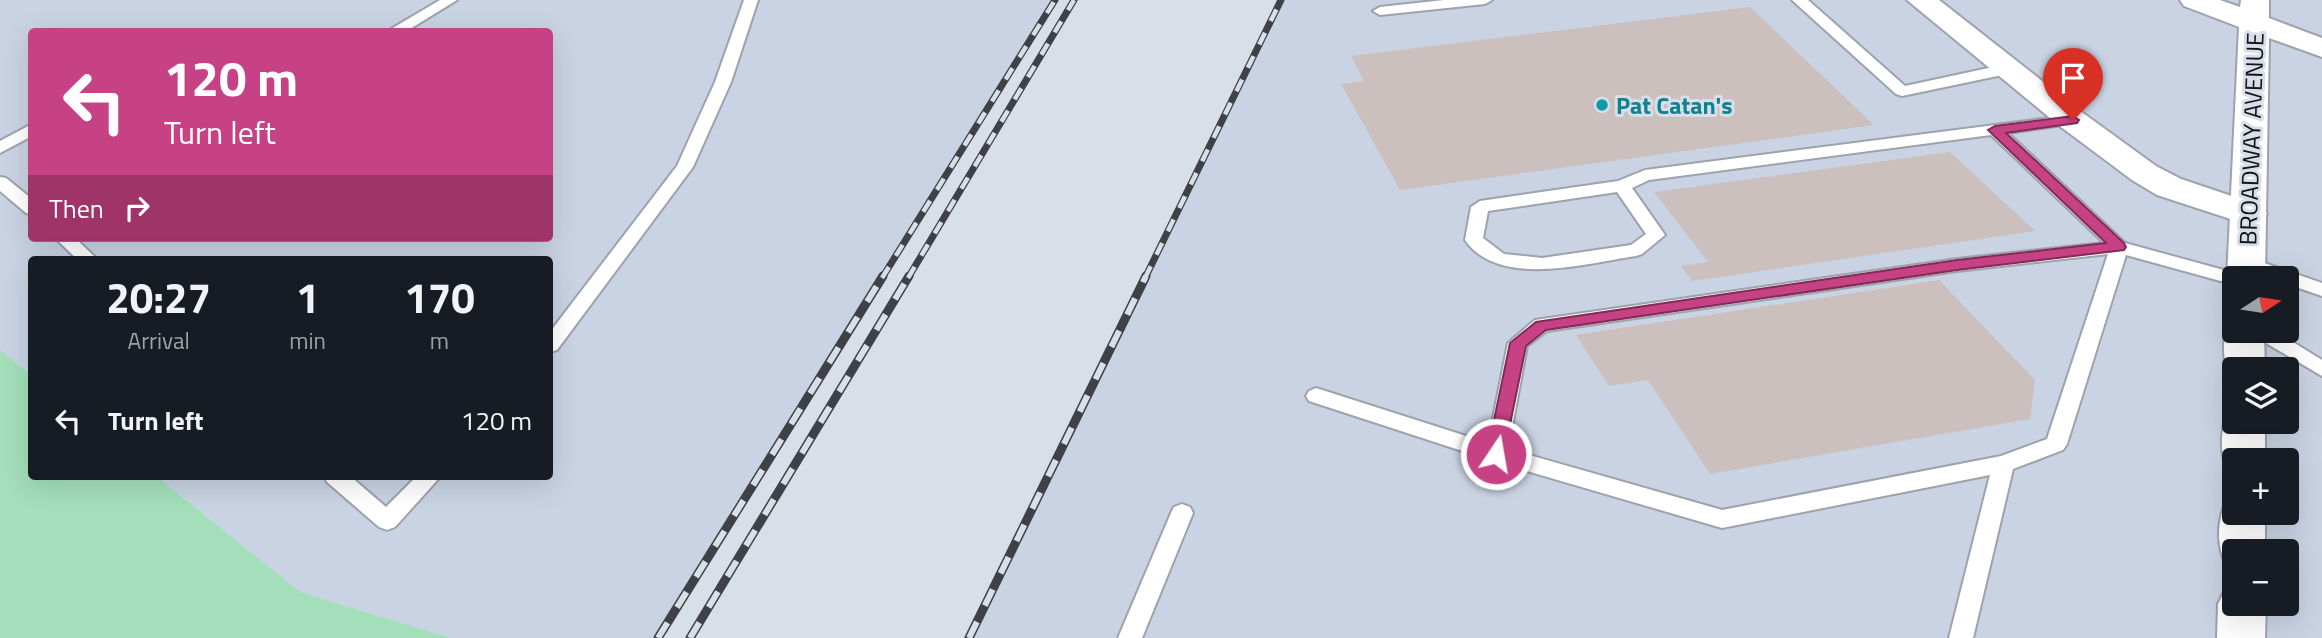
<!DOCTYPE html>
<meta charset="utf-8">
<style>
:root{--surface:#171b24;--page:#20242c;--text:#f1f3f6;--muted:#9ea1a6}
body{margin:0;font-family:"Titillium Web",sans-serif;background:var(--page);color:var(--text);height:100vh;display:flex;flex-direction:column;font-size:26px;white-space:nowrap}
*{box-sizing:border-box;margin:0}
p{font-size:23px;color:var(--muted)}
.icon{flex:none;width:38px;height:38px;fill:none;stroke:currentColor;stroke-width:2;stroke-linecap:round;stroke-linejoin:round}
.map{position:relative;flex:1;overflow:hidden}
.sheet{position:absolute;left:28px;top:256px;width:525px;height:224px;display:flex;flex-direction:column;background:var(--surface);border-radius:7px;box-shadow:0 7px 28px #0002}
.sheet>*{flex:none}
.top-card{position:absolute;left:28px;top:28px;width:525px;height:214px;border-radius:7px;box-shadow:0 7px 28px #0002;background:#c74284;color:#fff;overflow:hidden}
.needle{width:46px;rotate:78deg}
.controls{position:absolute;left:2222px;top:266px;display:grid;gap:14px}
.controls a{display:grid;place-items:center;width:77px;height:77px;border-radius:7px;background:var(--surface);box-shadow:0 7px 28px #0002;font-size:35px}
.pin{position:absolute;display:grid;place-items:center;width:60px;height:60px;color:#fff;margin:-72px -30px;border-radius:50% 50% 50% 0;rotate:-45deg;box-shadow:0 0 7px #0007}
.pin .icon{rotate:45deg}
.me{position:absolute;width:77px;margin:-38px;rotate:12deg;stroke-linejoin:round;filter:drop-shadow(0 0 5px #0008)}
.turn{display:flex;align-items:center;gap:24px;height:147px;padding:0 21px;font-size:32px}
.turn .icon{width:91px;height:91px;stroke-width:2.5}
.turn b{display:block;font-size:49px;line-height:60px}
.then{display:flex;align-items:center;height:66px;padding:0 21px;background:#0003;gap:14px;font-size:26px}
.eta{display:flex;justify-content:space-evenly;align-items:center;height:119px;text-align:center}
.eta b{font-size:42px;font-weight:700;line-height:49px}
ul{padding:0;list-style:none}
li{display:flex;align-items:center;gap:21px;height:91px;padding:0 21px}
li div{flex:1}
li b{display:block;font-size:26px}
li em{font-style:normal}
.map>svg:first-child{display:block}
.built{fill:#c9d3e3;fill-rule:evenodd}
.green{fill:#a3dfba}
.building{fill:#cbc0be}
.lines{fill:none;stroke-linecap:round;stroke-linejoin:round}
.service-casing{stroke:#9da2ab;stroke-width:4}
.minor-casing{stroke:#9da2ab;stroke-width:4}
.primary-casing{stroke:#9da2ab;stroke-width:4}
.service{fill:#fff;fill-rule:evenodd}
.minor{fill:#fff;fill-rule:evenodd}
.primary{fill:#fff;fill-rule:evenodd}
.rail-far1-casing{stroke:#3e4145;stroke-width:7}
.rail-casing{stroke:#3e4145;stroke-width:9}
.rail-far1{stroke:#d9dfe8;stroke-width:4.5;stroke-dasharray:13;stroke-linecap:butt}
.rail{stroke:#d9dfe8;stroke-width:6;stroke-dasharray:18;stroke-linecap:butt}
.route{fill:#c74284;stroke:#812b56;stroke-width:2}
.culture-dot{fill:#0f9aa8;stroke:#d9dfe8;stroke-width:2.5}
.labels{text-anchor:middle;dominant-baseline:central;stroke-width:6;stroke-linejoin:round;paint-order:stroke}
.culture-label{font-size:24px;font-weight:bold;fill:#0d838f;stroke:#d9dfe8;text-anchor:start}
.street-label{font-size:24px;fill:#131518;stroke:#d9dfe8}
</style>
<div class="map">
<svg width="2322" height="638" viewBox="0 0 2322 638">
<rect width="100%" height="100%" fill="#d9dfe8"/>
<!-- built -->
<g class="built">
<path d="M0 0H1055L658 638H451L300 592 156 476H550V259H32L31 375 0 350ZM32 32H550V238H32Z"/>
<path d="M1280 0H2322V638H964ZM2235 278H2287V331H2235ZM2235 369H2287V422H2235ZM2235 460H2287V513H2235ZM2235 551H2287V604H2235Z"/>
</g>
<!-- green -->
<polygon class="green" points="0,350 31,375 32,476 156,476 300,592 451,638 0,638"/>
<!-- building -->
<g class="building">
<polygon points="1750,7 1874,125 1400,190 1341,84 1364,81 1351,56"/>
<polygon points="1950,152 2035,231 1692,281 1681,266 1708,262 1654,192"/>
<polygon points="1939,280 2035,380 2030,419 1710,474 1648,380 1609,386 1576,335"/>
</g>
<g class="lines">
<!-- service casing -->
<g class="service-casing">
<g id="service">
<polygon points="440,0 457,0 405,32 386,32"/>
<polygon points="744,0 758,0 731,82 693,167 557,350 550,352 550,332 677,166 715,82"/>
<polygon points="1444,0 1492,0 1485,4 1380,15 1373,11 1380,7"/>
<polygon points="1792,0 1808,0 1905,86 2007,64 2015,69 2007,74 1902,96 1896,94"/>
<path d="M2072 115 2080 120 2078 123 2008 133 2125 243 2242 275 2244 278H2235V285L2126 255 2067 444 2063 450 2013 469 1973 638H1949L1990 475 1722 528 1496 462 1309 401 1306 396 1309 391 1316 388 1488 443 1508 343 1535 320 1957 259 2104 243 1991 135 1649 180 1632 188 1665 235 1642 254 1636 256C1587 263 1499 289 1465 240L1471 207 1480 201 1618 181 1645 170ZM1617 192 1646 234 1631 245 1542 258 1504 254 1483 238 1488 211ZM2108 254 2047 439 2001 456 1722 510 1508 449 1527 346 1547 331 1957 271Z"/>
<polygon points="32,124 32,136 0,153 0,141"/>
<polygon points="0,177 6,178 32,199 32,214 26,213 0,191"/>
<polygon points="55,238 75,238 97,259 77,259"/>
<polygon points="2247,257 2322,283 2322,296 2287,284 2287,278 2271,278 2241,267 2238,263 2241,259"/>
<polygon points="2251,331 2275,331 2322,360 2322,376 2254,336"/>
<polygon points="324,476 350,476 386,507 417,476 441,476 395,527 387,530 379,527 327,482"/>
<polygon points="1182,504 1190,507 1193,513 1142,638 1118,638 1171,513 1174,507"/>
</g>
</g>
<!-- minor casing -->
<g class="minor-casing">
<polygon id="minor" points="1907,0 1939,0 2083,113 2156,166 2181,179 2261,206 2267,214 2261,222 2249,225 2157,195 2132,180 2061,127"/>
</g>
<!-- primary casing -->
<g class="primary-casing">
<g id="primary">
<polygon points="2180,0 2220,0 2240,7 2241,0 2269,0 2269,18 2322,38 2322,57 2269,38 2265,278 2235,278 2235,287 2227,278 2239,27 2184,6"/>
<path d="M2235 320V331H2264L2265 369H2235V380L2231 379C2223 365 2219 330 2235 320Z"/>
<path d="M2235 409V422H2265V460H2235V474L2229 472C2219 454 2220 429 2229 411Z"/>
<path d="M2235 498V513H2265V551H2235V567L2226 564C2216 545 2217 520 2227 500Z"/>
<polygon points="2235,586 2235,604 2266,604 2265,638 2217,638 2218,604 2225,590"/>
</g>
</g>
<!-- service -->
<use href="#service" class="service"/>
<!-- minor -->
<use href="#minor" class="minor"/>
<!-- primary -->
<use href="#primary" class="primary"/>
<!-- rail-far1 casing -->
<g class="rail-far1-casing">
<g id="rail-far1">
<polyline points="882,278 1055,0"/>
<polyline points="908,278 1074,0"/>
<polyline points="1145,278 1281,0"/>
</g>
</g>
<!-- rail casing -->
<g class="rail-casing">
<g id="rail">
<polyline points="658,638 883,276"/>
<polyline points="690,638 909,276"/>
<polyline points="969,638 1146,276"/>
</g>
</g>
<!-- rail-far1 -->
<use href="#rail-far1" class="rail-far1"/>
<!-- rail -->
<use href="#rail" class="rail"/>
</g>
<!-- route -->
<polygon class="route" points="2073,116 2079,120 2077,123 2006,133 2124,243 2126,247 2124,250 1957,270 1546,330 1526,346 1504,454 1502,459 1489,459 1487,454 1510,343 1536,322 1957,260 2106,243 1988,130 1995,126"/>
<!-- markers -->
<circle class="culture-dot" cx="1602" cy="105" r="7"/>
<g class="labels">
<!-- culture labels -->
<g class="culture-label">
<text x="1616" y="105">Pat Catan's</text>
</g>
<!-- street labels -->
<g class="street-label">
<text transform="translate(2251 139) rotate(-88)">BROADWAY AVENUE</text>
</g>
</g>
</svg>
<div class="controls">
<a><svg class="needle" viewBox="-14 -14 28 28"><path d="M0-13l5 13h-10z" fill="#e53935"/><path d="M0 13l5-13h-10z" fill="#9ea1a6"/></svg></a>
<a><svg class="icon" aria-label="layers" viewBox="0 0 24 24"><path d="M12 4l9 5-9 5-9-5zM3 14l9 5 9-5"/></svg></a>
<a>+</a>
<a>−</a>
</div>
<div class="pin" style="left:2073px;top:120px;background:#d93025"><svg class="icon" aria-label="arrive" viewBox="0 0 24 24"><path d="M6 21V4h12l-3 4 3 4H6"/></svg></div>
<svg class="me" style="left:1496px;top:454px" viewBox="-20 -20 40 40"><circle r="17" fill="#c74284" stroke="#fff" stroke-width="3"/><path d="M0-11L8 9 0 5-8 9z" fill="#fff"/></svg>
<div class="top-card">
<div class="turn"><svg class="icon" aria-label="left" viewBox="0 0 24 24"><path d="M17 20v-9H6M10 6l-5 5 5 5"/></svg><div><b>120 m</b>Turn left</div></div>
<div class="then">Then<svg class="icon" aria-label="right" viewBox="0 0 24 24"><path d="M7 20v-9h11M14 6l5 5-5 5"/></svg></div>
</div>
<section class="sheet">
<div class="eta">
<div><b>20:27</b><p>Arrival</p></div>
<div><b>1</b><p>min</p></div>
<div><b>170</b><p>m</p></div>
</div>
<ul>
<li><svg class="icon" aria-label="left" viewBox="0 0 24 24"><path d="M17 20v-9H6M10 6l-5 5 5 5"/></svg><div><b>Turn left</b></div><em>120 m</em></li>
</ul>
</section>
</div>
